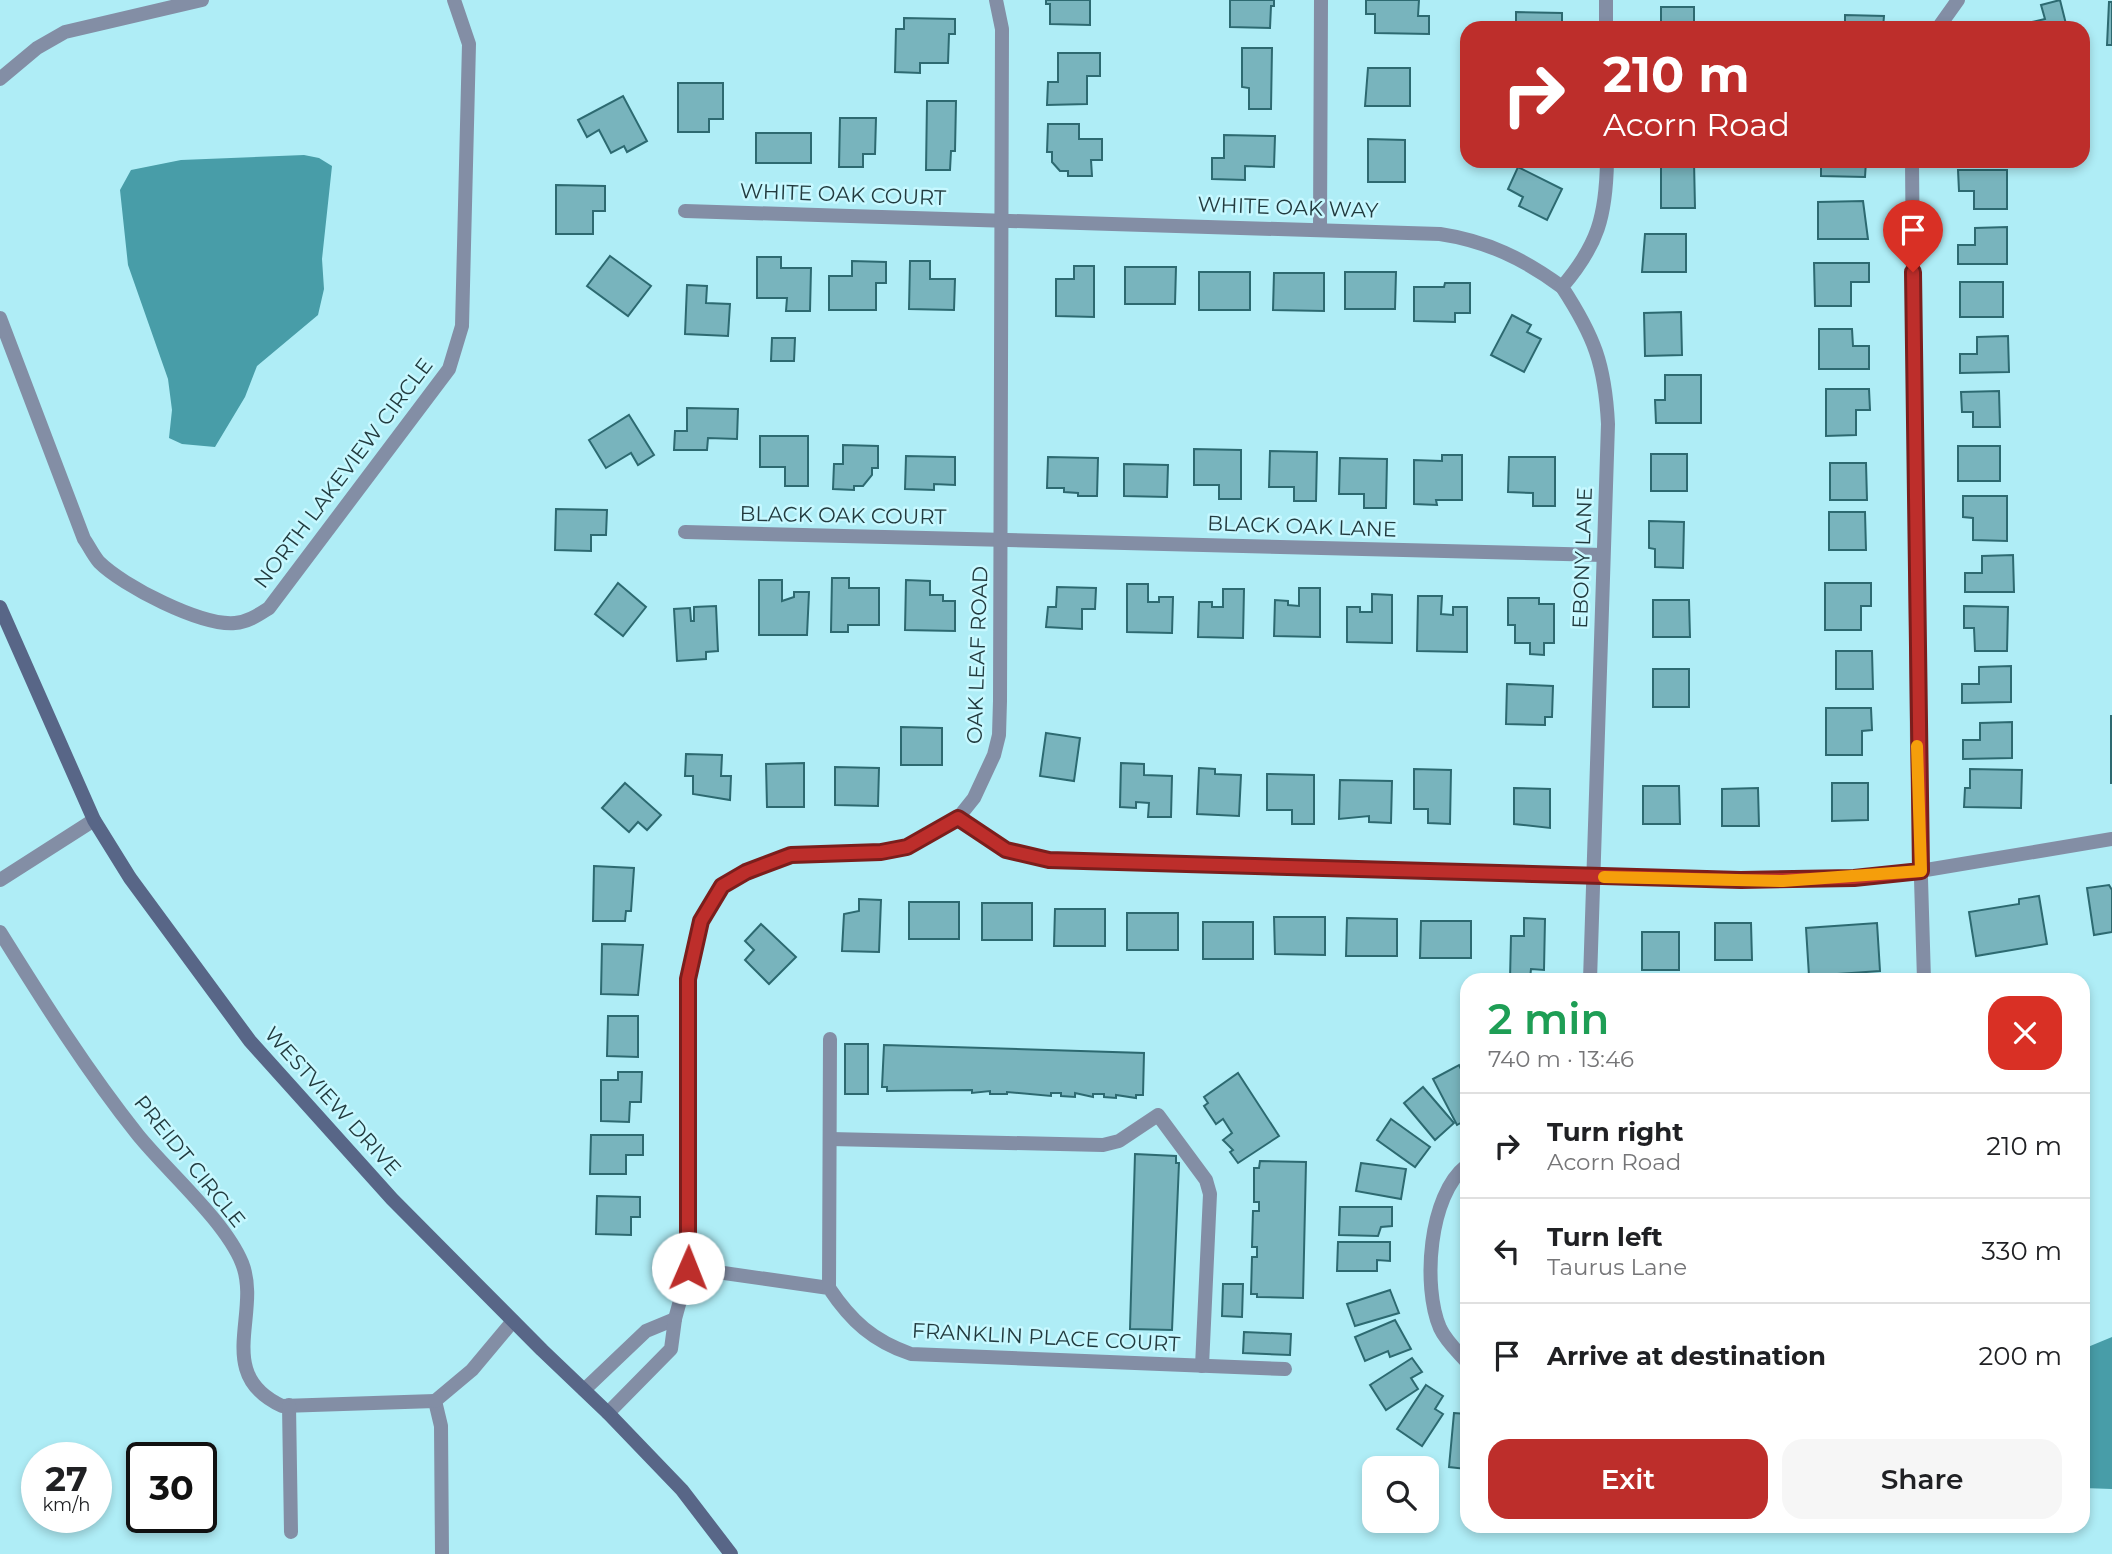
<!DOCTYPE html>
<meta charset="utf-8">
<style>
:root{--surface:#fff;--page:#f6f6f6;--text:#202124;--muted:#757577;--line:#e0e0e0;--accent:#bd2e2b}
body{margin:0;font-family:Montserrat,sans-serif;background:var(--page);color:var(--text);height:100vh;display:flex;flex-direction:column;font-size:26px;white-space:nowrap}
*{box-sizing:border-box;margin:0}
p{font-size:23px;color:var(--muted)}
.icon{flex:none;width:38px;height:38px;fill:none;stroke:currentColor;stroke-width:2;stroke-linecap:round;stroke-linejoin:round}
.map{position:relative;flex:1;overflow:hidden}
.details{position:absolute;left:1460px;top:973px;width:630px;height:560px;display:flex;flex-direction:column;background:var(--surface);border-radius:21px;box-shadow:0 4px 10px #0003}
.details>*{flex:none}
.top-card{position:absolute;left:1460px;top:21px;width:630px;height:147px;border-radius:21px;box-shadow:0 4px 10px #0003;background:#bd2e2b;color:#fff;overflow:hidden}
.tools{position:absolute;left:1362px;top:1456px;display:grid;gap:14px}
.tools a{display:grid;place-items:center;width:77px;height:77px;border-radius:14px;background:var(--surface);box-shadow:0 4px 10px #0003;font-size:35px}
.speed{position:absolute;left:21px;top:1442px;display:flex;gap:14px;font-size:35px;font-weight:700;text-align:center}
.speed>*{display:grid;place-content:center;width:91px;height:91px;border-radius:50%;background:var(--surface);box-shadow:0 4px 10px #0003;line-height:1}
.speed small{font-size:18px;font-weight:400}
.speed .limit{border:4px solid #111;border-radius:10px;background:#fff;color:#111}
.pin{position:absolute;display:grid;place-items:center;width:60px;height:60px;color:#fff;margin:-72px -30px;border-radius:50% 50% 50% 0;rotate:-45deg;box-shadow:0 0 7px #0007}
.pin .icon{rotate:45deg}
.me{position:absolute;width:77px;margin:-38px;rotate:1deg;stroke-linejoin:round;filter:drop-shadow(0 0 5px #0008)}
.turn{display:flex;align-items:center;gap:24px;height:147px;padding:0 28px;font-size:32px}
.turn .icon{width:91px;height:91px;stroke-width:2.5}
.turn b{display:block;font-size:49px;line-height:60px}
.round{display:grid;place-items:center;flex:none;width:74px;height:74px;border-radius:21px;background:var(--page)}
.headline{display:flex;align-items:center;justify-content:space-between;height:119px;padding:0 28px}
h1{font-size:42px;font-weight:600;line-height:52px;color:#1e9e55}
.action{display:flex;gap:14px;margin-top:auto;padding:14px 28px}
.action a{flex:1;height:80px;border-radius:21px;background:var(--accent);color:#fff;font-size:28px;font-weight:600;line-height:80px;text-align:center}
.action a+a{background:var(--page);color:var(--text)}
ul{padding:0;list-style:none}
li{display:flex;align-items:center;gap:21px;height:105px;padding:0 28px;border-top:2px solid var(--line)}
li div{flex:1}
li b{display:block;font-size:26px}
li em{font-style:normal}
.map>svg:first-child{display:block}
.water{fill:#489da8}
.building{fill:#78b4bd;stroke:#2d6a71;stroke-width:2}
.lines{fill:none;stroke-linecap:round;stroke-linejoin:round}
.street{stroke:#838ea5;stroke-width:14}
.secondary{stroke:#586687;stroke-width:14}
.route-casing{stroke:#7b1e1c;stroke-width:18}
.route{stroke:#bd2e2b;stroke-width:12}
.slow{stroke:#f59e0b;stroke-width:12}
.labels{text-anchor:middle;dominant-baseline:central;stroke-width:5;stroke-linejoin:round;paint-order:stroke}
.street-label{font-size:21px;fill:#223b3f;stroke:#c7f8ff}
</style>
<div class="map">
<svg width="2112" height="1554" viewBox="0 0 2112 1554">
<rect width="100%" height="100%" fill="#afedf6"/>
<!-- water -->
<g class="water">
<polygon points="304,155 319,158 332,166 322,259 324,289 318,315 257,366 245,397 215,447 182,444 169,438 172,410 168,379 128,265 120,190 131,170 181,160"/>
<polygon points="2112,1337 2112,1489 2083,1488 2083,1349"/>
</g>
<!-- building -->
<g class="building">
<polygon points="1046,0 1090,0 1090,25 1050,24 1050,4 1046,4"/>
<polygon points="1230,0 1274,0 1274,6 1271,6 1270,28 1230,27"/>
<polygon points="1366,0 1419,0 1418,16 1429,16 1429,34 1375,33 1375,14 1366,14"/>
<polygon points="2060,0 2067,28 2034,28 2032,22 2045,19 2041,5"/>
<polygon points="2109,2 2112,2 2112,45 2107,45"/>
<rect x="1661" y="7" width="33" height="21"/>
<polygon points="1516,12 1562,13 1562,28 1516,28"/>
<polygon points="1845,15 1884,16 1883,28 1845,28"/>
<polygon points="904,18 955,19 955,34 949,34 948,63 920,63 920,73 895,72 896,29 904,29"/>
<polygon points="1242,48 1272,48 1271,109 1249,109 1249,88 1242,87"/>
<polygon points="1058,53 1100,53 1100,76 1087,76 1087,104 1047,105 1048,82 1058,82"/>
<polygon points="1368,68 1410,68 1410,106 1365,106"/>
<polygon points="678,83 723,83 723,119 709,119 709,132 678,132"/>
<polygon points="623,96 647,141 627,152 624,146 611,153 599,130 587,137 578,120"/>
<polygon points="927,101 956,101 955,151 951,151 950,170 926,170"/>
<polygon points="840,118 876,118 875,154 863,154 863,167 839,167"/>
<polygon points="1048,124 1079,124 1079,139 1102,139 1102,160 1091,160 1092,176 1068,176 1068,171 1060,171 1052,162 1052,152 1047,152"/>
<rect x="756" y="133" width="55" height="30"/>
<polygon points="1224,135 1275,136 1274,167 1245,166 1245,180 1212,179 1212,158 1224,158"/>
<polygon points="1368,139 1405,140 1405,182 1368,182"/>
<polygon points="1661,161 1694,161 1695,208 1661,208"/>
<polygon points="1821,161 1866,161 1865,177 1821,176"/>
<polygon points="1518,167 1562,189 1547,220 1519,206 1523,197 1508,189"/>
<polygon points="1958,170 2007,170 2007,209 1974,209 1974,191 1959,191"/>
<polygon points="556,185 605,186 605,211 593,211 593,234 556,234"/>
<polygon points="1863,201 1868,239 1818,239 1818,202"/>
<polygon points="2007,227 2007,264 1958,264 1958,245 1975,245 1975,228"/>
<polygon points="1645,234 1686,234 1686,272 1642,272"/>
<polygon points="610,256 651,286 628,316 587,286"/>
<polygon points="757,257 781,257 781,268 811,268 810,311 786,311 787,298 757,298"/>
<polygon points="852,261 886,262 886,283 876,283 876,310 829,310 829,276 852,276"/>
<polygon points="910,261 930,261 930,279 955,279 954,310 909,309"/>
<polygon points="1814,263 1869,263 1869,282 1851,282 1851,306 1815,306"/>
<polygon points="1074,266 1094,266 1094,317 1056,316 1056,279 1074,279"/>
<polygon points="1125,267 1176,267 1175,304 1125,304"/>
<rect x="1199" y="272" width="51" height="38"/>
<polygon points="1345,272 1396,272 1395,309 1345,309"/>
<polygon points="1274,273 1324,273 1324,311 1273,310"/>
<rect x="1960" y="282" width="43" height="35"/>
<polygon points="1445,283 1470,283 1470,313 1455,313 1455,322 1414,321 1414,287 1444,287"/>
<polygon points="687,285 707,286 706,303 730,304 728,336 685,334"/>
<polygon points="1681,312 1682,355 1645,356 1644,313"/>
<polygon points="1512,315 1531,325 1527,332 1541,339 1524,372 1491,355"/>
<polygon points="1819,329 1852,329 1853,346 1869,346 1869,369 1819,369"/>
<polygon points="2008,336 2009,372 1960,373 1960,354 1977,354 1977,337"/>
<polygon points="772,338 795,338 794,361 771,361"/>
<polygon points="1665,375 1701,375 1701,423 1656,423 1655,400 1665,400"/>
<polygon points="1826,389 1869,389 1870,410 1856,410 1856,435 1826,436"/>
<polygon points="1999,391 2000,427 1973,427 1973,412 1962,412 1961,392"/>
<polygon points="687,408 738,409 737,439 708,438 707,450 674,450 675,431 687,431"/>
<polygon points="629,415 654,455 638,465 631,453 606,468 589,440"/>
<polygon points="760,436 808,436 808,486 785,486 785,467 760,467"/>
<polygon points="843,445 878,446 878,468 872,468 872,475 863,486 854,486 854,490 833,489 834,464 843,464"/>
<rect x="1958" y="446" width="42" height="35"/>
<polygon points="1194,449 1241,450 1241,499 1219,499 1219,485 1194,485"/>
<polygon points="1270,451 1317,452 1316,501 1294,501 1294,487 1269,487"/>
<rect x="1651" y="454" width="36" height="37"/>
<polygon points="1442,455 1462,455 1462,500 1436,500 1437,505 1414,504 1414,460 1442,461"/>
<polygon points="906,456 955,457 955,485 934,484 934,490 905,489"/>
<polygon points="1048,457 1098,458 1097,496 1078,496 1078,493 1064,492 1064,488 1047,488"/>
<polygon points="1509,457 1555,457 1555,506 1533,506 1533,493 1508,492"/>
<polygon points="1340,458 1387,459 1386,508 1364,508 1364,494 1339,494"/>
<polygon points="1830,463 1866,463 1867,500 1830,500"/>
<polygon points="1124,464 1168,465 1167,497 1124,496"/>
<polygon points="1963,496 2007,496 2007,541 1973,540 1973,518 1963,517"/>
<polygon points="556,509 607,510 606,535 591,535 591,551 555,550"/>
<polygon points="1829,512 1865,512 1866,550 1829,550"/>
<polygon points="1649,521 1684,522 1683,568 1655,567 1655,549 1649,548"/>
<polygon points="2013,555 2014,592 1965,592 1965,573 1982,573 1982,556"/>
<polygon points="832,578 849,578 849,588 879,588 879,625 848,625 848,632 831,632"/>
<polygon points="759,580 782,580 782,601 794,597 794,592 809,592 807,635 759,635"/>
<polygon points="906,580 930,581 930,595 943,595 943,601 955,601 955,631 905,630"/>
<polygon points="618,583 646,607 623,636 595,614"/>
<polygon points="1825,583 1871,583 1871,606 1861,606 1861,630 1825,630"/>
<polygon points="1127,584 1148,584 1148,602 1159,602 1159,597 1173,597 1172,633 1127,632"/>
<polygon points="1057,587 1096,588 1095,609 1082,609 1082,629 1046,627 1048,607 1056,607"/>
<polygon points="1299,588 1320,588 1320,637 1274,636 1275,600 1288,601 1288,605 1299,606"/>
<polygon points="1223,589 1244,589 1243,638 1198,637 1199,602 1212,602 1212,607 1223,607"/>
<polygon points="1372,594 1392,595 1392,643 1347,642 1347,607 1360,607 1360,612 1372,612"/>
<polygon points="1418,596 1442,596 1441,614 1453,615 1453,607 1467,607 1467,652 1417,651"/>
<polygon points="1508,598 1539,598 1539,604 1554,604 1554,643 1544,643 1544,655 1530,654 1530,643 1515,643 1515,625 1508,625"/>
<polygon points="1653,600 1689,600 1690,637 1653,637"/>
<polygon points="716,606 718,651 706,652 706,659 677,661 674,609 690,608 691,621 694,621 694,607"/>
<polygon points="1964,606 2008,607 2007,651 1975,651 1974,628 1964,628"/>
<polygon points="1836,651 1872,651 1873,689 1836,689"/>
<polygon points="2011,666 2011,702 1962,703 1962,684 1979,684 1979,667"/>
<rect x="1653" y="669" width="36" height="38"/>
<polygon points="1507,684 1553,686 1552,717 1545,717 1545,725 1506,724"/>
<polygon points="1826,708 1871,708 1872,730 1862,731 1862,755 1826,755"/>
<rect x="2111" y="716" width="1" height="67"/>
<polygon points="2012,722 2012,758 1963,759 1963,740 1980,740 1980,723"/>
<polygon points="901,727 942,728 942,765 901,765"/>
<polygon points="1046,733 1080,738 1074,781 1040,776"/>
<polygon points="686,754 722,755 721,776 731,776 730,800 693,794 693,776 685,776"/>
<polygon points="804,763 804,807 767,807 766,764"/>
<polygon points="1121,763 1144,764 1144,775 1172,776 1171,817 1148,817 1149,803 1136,802 1136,808 1120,807"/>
<polygon points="835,767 879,768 878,806 835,805"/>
<polygon points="1199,768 1215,769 1215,774 1241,775 1239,816 1197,814"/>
<polygon points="1414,769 1451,770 1450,824 1428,823 1428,809 1414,809"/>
<polygon points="1970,769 2022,770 2021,808 1964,807 1965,788 1970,788"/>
<polygon points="1267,774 1314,775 1314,824 1292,824 1292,810 1267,810"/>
<polygon points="1340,780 1392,781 1391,823 1369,822 1369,816 1339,819"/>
<polygon points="625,783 661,815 647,830 638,822 629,832 602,808"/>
<polygon points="1832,783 1868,783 1868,820 1832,821"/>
<polygon points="1643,786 1679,786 1680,824 1643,824"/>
<polygon points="1514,788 1550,789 1550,828 1514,824"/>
<polygon points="1758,788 1759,826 1722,826 1722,789"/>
<polygon points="594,866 634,868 631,911 626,911 625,921 593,921"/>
<polygon points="2109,885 2112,890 2112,932 2094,935 2087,888"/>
<polygon points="2039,896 2047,944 1976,956 1969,912 2019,904 2019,899"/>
<polygon points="859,899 881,900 879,952 842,951 844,914 859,911"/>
<rect x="909" y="902" width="50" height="37"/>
<rect x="982" y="903" width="50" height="37"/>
<polygon points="1055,909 1105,909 1105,946 1054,946"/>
<rect x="1127" y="913" width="51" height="37"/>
<polygon points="1274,917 1325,917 1325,955 1275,954"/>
<polygon points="1347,918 1397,919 1397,956 1346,956"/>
<polygon points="1524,918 1545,919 1544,970 1531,969 1530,979 1510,979 1511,936 1524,936"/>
<polygon points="1421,921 1471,921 1471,958 1420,958"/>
<rect x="1203" y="922" width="50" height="37"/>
<polygon points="1715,923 1751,923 1752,960 1715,960"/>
<polygon points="1877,923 1880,971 1809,976 1806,928"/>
<polygon points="761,924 796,957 769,984 745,960 754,950 745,941"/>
<rect x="1642" y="932" width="37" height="38"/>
<polygon points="602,944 643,945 638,995 601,994"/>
<polygon points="608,1016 638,1016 638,1057 607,1056"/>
<rect x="845" y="1044" width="23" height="50"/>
<polygon points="884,1045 1144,1053 1143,1095 1136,1095 1136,1098 1116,1095 1116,1098 1104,1097 1104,1094 1093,1094 1093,1097 1075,1093 1075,1097 1061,1096 1061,1093 1051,1093 1051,1096 1007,1092 1007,1094 990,1094 990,1091 972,1093 972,1090 887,1091 887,1087 882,1087"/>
<polygon points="1459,1065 1466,1079 1466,1120 1457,1125 1433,1079"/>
<polygon points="618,1072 642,1072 641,1102 630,1102 629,1122 601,1121 601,1080 618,1080"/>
<polygon points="1238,1073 1279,1136 1238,1163 1230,1152 1233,1150 1223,1140 1232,1133 1223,1119 1216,1124 1204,1106 1208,1103 1204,1097"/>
<polygon points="1423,1087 1454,1123 1435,1140 1404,1103"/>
<polygon points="1391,1119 1430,1147 1415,1167 1377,1140"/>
<polygon points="591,1135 643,1135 643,1155 626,1155 626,1174 590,1174"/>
<polygon points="1135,1154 1176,1156 1176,1163 1179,1163 1172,1330 1130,1329"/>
<polygon points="1260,1161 1306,1162 1303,1298 1257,1297 1257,1294 1251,1294 1252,1257 1257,1257 1257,1247 1252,1247 1253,1211 1259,1211 1259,1202 1254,1202 1254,1168 1259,1168"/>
<polygon points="1361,1163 1406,1169 1401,1199 1356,1191"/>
<polygon points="597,1196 640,1197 640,1217 631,1217 631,1235 596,1234"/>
<polygon points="1340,1207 1392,1207 1392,1226 1381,1227 1378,1236 1339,1235"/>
<polygon points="1338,1242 1390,1242 1390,1261 1377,1260 1377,1271 1337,1271"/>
<polygon points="1223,1284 1243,1284 1242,1317 1222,1316"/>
<polygon points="1390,1290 1399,1313 1355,1326 1347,1304"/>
<polygon points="1395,1320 1411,1349 1390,1357 1388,1351 1365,1361 1355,1337"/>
<polygon points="1244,1332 1291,1334 1290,1355 1243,1353"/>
<polygon points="1412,1358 1422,1372 1411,1378 1418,1389 1386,1410 1370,1385"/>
<polygon points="1426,1385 1443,1396 1435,1409 1443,1414 1422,1446 1397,1429"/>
<polygon points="1454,1413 1466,1414 1466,1469 1449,1467"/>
</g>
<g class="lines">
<!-- street -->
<g class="street">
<polyline points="1606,0 1606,28"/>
<polyline points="1938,28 1958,0"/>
<polyline points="0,79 37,48 65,32 202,0"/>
<polyline points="1912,161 1917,744 1924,980"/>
<path d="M685 211 1440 234C1487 241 1524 259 1562 287"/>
<polyline points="1320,229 1321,0"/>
<path d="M0 318 84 539C89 546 93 555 99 562 123 586 201 626 235 623 248 622 258 615 269 608L449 369 462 326 469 44 454 0"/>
<polyline points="685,532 1603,555"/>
<polyline points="958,818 1006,850 1049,860 1783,881 1902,874 2112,839"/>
<polyline points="0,880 94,820"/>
<path d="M0 932C43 1001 87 1071 138 1135 168 1172 225 1221 242 1263 262 1313 213 1374 282 1406L435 1401 441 1426 442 1554"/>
<path d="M1590 980 1608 424C1605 364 1594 336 1562 287 1598 245 1606 216 1607 161"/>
<polyline points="830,1139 1103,1145 1119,1141 1158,1115 1206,1180 1210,1194 1202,1366"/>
<path d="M1466 1166C1429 1195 1422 1286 1440 1328 1446 1341 1457 1351 1466 1361"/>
<path d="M689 1268 829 1288C851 1321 873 1341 911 1354L1285 1369"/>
<polyline points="829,1288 830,1039"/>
<polyline points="584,1390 646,1331 675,1319"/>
<polyline points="435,1401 472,1370 513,1321"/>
<polyline points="289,1405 291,1532"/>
<polyline points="608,1413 671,1349 675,1319 689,1268 688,979 701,921 721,886 746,872 791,855 881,852 907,847 958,818 974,798 994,755 999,735 1000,701 1002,29 996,0"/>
</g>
<!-- secondary -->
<polyline class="secondary" points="0,607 94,820 130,878 250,1041 392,1199 542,1350 608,1413 682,1490 731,1554"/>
</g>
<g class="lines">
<!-- route casing -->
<g class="route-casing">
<polyline id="route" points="688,1268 688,979 701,921 722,886 746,872 791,855 881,852 907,847 958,818 1006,850 1049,860 1741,880 1854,878 1921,871 1913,272"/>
</g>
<!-- route -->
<use href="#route" class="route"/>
<!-- slow -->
<polyline class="slow" points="1604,877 1783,881 1921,871 1917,746"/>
</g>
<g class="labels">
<!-- street labels -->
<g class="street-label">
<text transform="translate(843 194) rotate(2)">WHITE OAK COURT</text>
<text transform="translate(1288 207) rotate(2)">WHITE OAK WAY</text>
<text transform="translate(343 473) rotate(-53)">NORTH LAKEVIEW CIRCLE</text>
<text transform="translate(843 515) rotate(1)">BLACK OAK COURT</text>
<text transform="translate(1302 526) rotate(2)">BLACK OAK LANE</text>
<text transform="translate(1582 558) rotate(-88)">EBONY LANE</text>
<text transform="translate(977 655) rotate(-88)">OAK LEAF ROAD</text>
<text transform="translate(333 1101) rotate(48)">WESTVIEW DRIVE</text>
<text transform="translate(190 1161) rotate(51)">PREIDT CIRCLE</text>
<text transform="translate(1046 1337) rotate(3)">FRANKLIN PLACE COURT</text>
</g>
</g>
</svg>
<div class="tools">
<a><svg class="icon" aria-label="search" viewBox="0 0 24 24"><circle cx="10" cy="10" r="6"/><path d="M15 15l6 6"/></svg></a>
</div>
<div class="speed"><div>27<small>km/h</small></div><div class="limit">30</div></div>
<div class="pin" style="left:1913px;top:272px;background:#d93025"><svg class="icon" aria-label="arrive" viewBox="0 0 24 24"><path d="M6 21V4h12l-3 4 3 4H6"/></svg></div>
<svg class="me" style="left:688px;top:1268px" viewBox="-20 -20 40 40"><circle r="19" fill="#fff"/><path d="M0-13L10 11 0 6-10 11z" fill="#bd2e2b"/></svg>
<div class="top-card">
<div class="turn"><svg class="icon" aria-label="right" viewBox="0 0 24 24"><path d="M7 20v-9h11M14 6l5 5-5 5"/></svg><div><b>210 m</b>Acorn Road</div></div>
</div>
<section class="details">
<div class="headline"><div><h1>2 min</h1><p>740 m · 13:46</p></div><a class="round" style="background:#d93025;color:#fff"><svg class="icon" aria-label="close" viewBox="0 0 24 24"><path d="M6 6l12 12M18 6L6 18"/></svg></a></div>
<ul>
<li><svg class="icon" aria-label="right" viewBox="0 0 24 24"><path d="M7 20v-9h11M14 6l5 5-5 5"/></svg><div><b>Turn right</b><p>Acorn Road</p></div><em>210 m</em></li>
<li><svg class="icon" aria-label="left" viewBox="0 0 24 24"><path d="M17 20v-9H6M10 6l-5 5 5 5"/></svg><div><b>Turn left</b><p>Taurus Lane</p></div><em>330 m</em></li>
<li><svg class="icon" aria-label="arrive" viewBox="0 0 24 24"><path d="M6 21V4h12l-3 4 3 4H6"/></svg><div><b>Arrive at destination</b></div><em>200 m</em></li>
</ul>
<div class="action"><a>Exit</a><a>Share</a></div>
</section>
</div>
